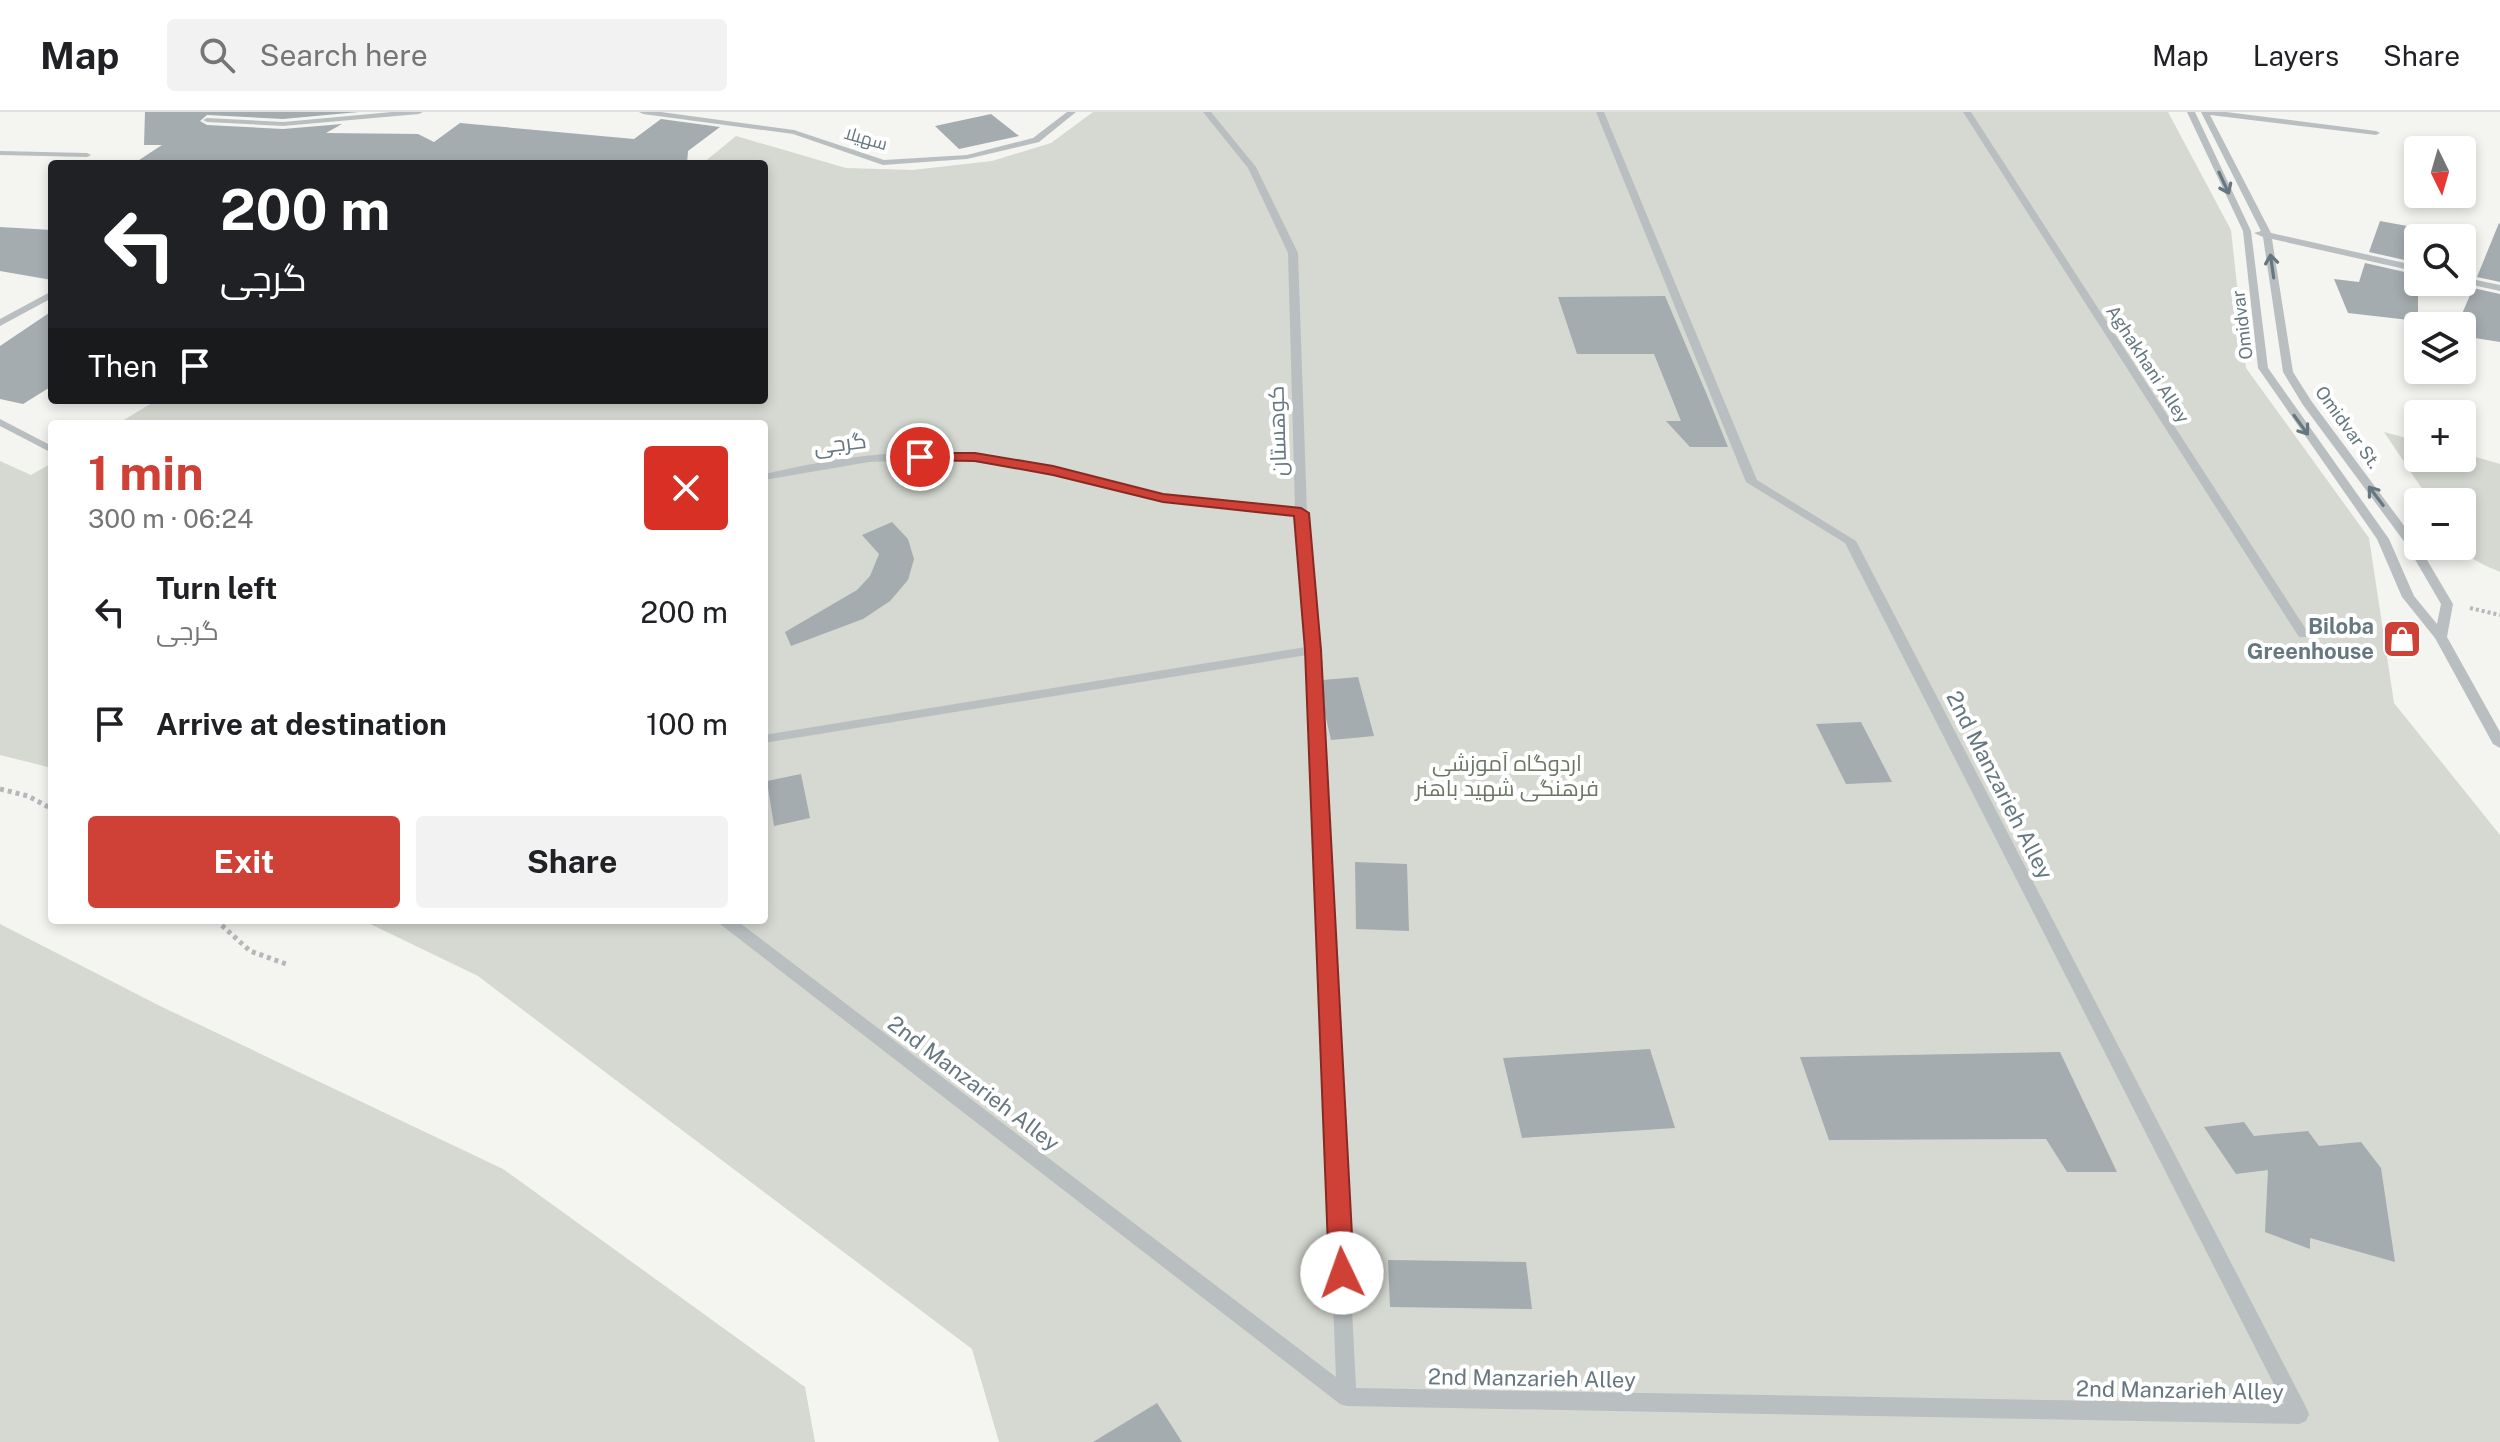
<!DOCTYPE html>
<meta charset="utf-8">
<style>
:root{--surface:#fff;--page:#f2f2f2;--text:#202124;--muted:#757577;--line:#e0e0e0;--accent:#cf4036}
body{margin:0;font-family:"Public Sans",Cairo,sans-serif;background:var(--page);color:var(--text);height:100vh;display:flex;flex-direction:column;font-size:30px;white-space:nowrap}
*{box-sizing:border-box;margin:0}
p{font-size:26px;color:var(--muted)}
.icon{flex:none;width:44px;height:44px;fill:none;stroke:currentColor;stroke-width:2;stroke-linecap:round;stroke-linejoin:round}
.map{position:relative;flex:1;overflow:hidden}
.sheet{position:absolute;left:48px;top:308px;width:720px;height:504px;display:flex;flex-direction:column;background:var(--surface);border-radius:8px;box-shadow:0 4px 12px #0003}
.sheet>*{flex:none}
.top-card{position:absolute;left:48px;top:48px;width:720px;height:244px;border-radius:8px;box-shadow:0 4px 12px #0003;background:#202124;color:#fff;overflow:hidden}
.needle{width:52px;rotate:175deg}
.tools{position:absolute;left:2404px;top:24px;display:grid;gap:16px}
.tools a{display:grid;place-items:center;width:72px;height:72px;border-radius:8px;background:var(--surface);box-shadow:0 4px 12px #0003;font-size:40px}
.pin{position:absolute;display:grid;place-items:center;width:68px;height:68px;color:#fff;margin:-34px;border:4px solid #fff;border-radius:50%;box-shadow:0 2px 8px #0007}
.me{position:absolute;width:88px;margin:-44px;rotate:357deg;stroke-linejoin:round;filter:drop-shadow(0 0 6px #0008)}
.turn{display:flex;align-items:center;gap:28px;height:168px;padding:0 40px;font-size:36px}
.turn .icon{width:104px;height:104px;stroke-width:2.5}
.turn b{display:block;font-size:56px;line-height:68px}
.then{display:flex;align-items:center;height:76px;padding:0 40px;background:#0003;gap:16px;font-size:30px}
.round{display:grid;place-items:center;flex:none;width:84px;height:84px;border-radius:8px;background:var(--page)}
.overview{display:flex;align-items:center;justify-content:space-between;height:136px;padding:0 40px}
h1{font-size:48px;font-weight:700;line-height:60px;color:var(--accent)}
.cta{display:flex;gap:16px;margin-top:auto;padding:16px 40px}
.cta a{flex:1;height:92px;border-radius:8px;background:var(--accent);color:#fff;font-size:32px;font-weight:700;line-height:92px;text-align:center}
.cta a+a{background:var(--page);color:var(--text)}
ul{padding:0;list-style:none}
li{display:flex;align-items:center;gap:24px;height:112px;padding:0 40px}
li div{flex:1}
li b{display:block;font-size:30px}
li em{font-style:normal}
header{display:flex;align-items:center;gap:48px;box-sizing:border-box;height:112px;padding:0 40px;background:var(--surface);border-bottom:2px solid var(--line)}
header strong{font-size:38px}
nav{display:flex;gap:44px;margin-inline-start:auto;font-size:28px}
.search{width:560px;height:72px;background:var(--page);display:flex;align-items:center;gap:20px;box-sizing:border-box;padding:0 28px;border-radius:8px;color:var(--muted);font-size:30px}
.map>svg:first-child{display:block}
.green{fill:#d5d9d1}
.building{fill:#a4acb0}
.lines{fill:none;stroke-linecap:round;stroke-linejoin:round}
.path-far1{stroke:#b4b8ba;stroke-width:4;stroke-dasharray:3 3;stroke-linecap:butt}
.path{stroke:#b4b8ba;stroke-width:5;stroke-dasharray:4 4;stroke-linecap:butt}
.minor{fill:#b9bfc1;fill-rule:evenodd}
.oneway{stroke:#66787f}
.route{fill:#cf4036;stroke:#872a23;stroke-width:2}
.labels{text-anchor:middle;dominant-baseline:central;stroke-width:8;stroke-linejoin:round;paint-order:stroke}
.far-street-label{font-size:18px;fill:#66787f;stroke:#fff}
.street-label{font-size:22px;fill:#66787f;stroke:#fff}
.poi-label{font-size:22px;font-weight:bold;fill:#66787f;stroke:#fff;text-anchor:end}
.park-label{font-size:22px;fill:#6b7765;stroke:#fff}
</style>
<header>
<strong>Map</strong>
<div class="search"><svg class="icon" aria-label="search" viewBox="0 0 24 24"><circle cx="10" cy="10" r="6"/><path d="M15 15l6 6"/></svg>Search here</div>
<nav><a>Map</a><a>Layers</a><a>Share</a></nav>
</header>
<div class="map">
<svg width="2500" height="1330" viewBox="0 0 2500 1330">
<rect width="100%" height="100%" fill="#f4f4f1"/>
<!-- green -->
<g class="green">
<polygon points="1093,0 2168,0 2231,118 2246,256 2369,426 2394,591 2500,723 2500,1330 999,1330 972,1237 478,864 362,808 764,808 764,312 117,312 157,288 764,288 764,52 702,52 736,24 846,56 912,58 992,49 1051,31"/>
<path d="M2384 320 2418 329V346H2462V341L2500 352V460C2452 439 2462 440 2462 390H2431Z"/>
<polygon points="0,349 31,363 52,351 52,656 0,643"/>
<polygon points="0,812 160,894 503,1057 805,1275 815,1330 0,1330"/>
</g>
<!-- building -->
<g class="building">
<polygon points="145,0 359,0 283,7 207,3 200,9 207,13 283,17 342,12 326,21 418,22 434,30 460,11 634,27 661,7 720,15 688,39 687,52 404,52 406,50 400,49 396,52 133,52 162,33 144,33"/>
<polygon points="991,2 1019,24 959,37 935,14"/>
<polygon points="2380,109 2418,116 2418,151 2369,140"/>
<polygon points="2499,111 2500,112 2500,170 2477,165"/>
<polygon points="0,115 52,118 52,168 0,159"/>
<polygon points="2365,151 2418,163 2418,209 2348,201 2334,167 2359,170"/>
<polygon points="2473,176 2500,182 2500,230 2462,224 2462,202"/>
<polygon points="1665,184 1707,283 1728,335 1690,335 1666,309 1681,309 1654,242 1577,242 1558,185"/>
<polygon points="52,199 52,274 23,292 0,287 0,234"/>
<polygon points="892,410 908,427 914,447 908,468 890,489 863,507 791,534 785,520 857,478 870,464 879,442 862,423"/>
<polygon points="1358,565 1374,624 1331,628 1325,602 1323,568"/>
<polygon points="1861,610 1892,670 1846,672 1816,612"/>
<polygon points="801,662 810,706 774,714 767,669"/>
<polygon points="1355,750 1407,752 1409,819 1356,817"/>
<polygon points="1650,937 1675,1016 1522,1026 1503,946"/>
<polygon points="2060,940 2117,1060 2067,1060 2046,1027 1829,1028 1800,945"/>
<polygon points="2244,1010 2254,1024 2308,1019 2319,1034 2361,1030 2381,1056 2395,1150 2310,1126 2310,1137 2265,1120 2268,1058 2236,1062 2204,1015"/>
<polygon points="1388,1148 1526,1150 1532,1197 1390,1195"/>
<polygon points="1157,1291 1182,1330 1093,1330"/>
</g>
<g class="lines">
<!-- path-far1 -->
<polyline class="path-far1" points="2470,496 2500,503"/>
<!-- path -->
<g class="path">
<polyline points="0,677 28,684 52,697"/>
<polyline points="216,808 250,839 289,853"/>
</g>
<!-- minor -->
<g class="minor">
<polygon points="392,0 423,0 419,2 283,14 207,10 203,8 207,6 283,10"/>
<polygon points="639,0 661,0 794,18 884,48 967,43 1033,26 1067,0 1076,0 1039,30 967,47 883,53 793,22 643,2"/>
<path d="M1203 0H1211L1256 55 1298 141 1307 401 1319 538 1356 1276 2284 1292 1845 431 1746 370 1596 0H1604L1757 368 1856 429 2306 1295 2309 1302 2306 1309 2299 1312 1347 1294 1340 1292 720 812 717 808H736L1336 1265 1307 543 764 631V623L1306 535 1295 404 1161 389 1023 357 950 347 869 350 764 368V362C825 348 889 337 952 341 1024 345 1091 370 1161 383 1205 391 1251 392 1295 397L1288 141 1248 56Z"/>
<polygon points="1963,0 1971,0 2309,522 2307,525 2299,525 2297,522"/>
<polygon points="2187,0 2195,0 2251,119 2268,256 2389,427 2414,484 2437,512 2441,492 2406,432 2303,293 2283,260 2263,125 2254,121 2261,119 2201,0 2226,0 2376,19 2380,21 2376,23 2210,3 2271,121 2418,154 2418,160 2272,127 2293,260 2312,290 2417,431 2453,492 2447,525 2500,620 2500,636 2493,632 2435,526 2402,485 2377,427 2258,256 2243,119"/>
<polygon points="0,39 87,41 91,43 87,45 0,43"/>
<polygon points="2462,165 2500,173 2500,179 2459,170 2462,170"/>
<polygon points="52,179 52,186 0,214 0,207"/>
<polygon points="0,307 52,334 52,341 0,314"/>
</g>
</g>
<!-- one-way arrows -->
<defs><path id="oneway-shaft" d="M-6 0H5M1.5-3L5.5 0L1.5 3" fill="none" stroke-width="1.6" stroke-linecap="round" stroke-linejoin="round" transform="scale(2)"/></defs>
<g class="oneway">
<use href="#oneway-shaft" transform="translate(2224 71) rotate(65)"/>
<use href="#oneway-shaft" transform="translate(2272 154) rotate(-98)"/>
<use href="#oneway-shaft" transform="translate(2301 313) rotate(54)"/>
<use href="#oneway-shaft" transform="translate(2376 384) rotate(-127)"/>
</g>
<!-- route -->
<polygon class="route" points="920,341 975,341 1053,354 1163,382 1301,396 1309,401 1321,538 1354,1161 1350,1168 1342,1171 1333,1168 1329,1161 1305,538 1294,404 1163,390 1053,363 975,349 915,348 915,342"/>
<!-- icons -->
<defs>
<g id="shop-square" transform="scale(2)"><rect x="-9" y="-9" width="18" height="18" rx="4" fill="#cf4036" stroke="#fff"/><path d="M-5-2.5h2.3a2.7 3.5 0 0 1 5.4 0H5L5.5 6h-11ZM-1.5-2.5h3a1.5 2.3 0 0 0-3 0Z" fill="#fff"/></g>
</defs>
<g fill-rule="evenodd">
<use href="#shop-square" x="2402" y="527"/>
</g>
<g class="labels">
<!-- far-street labels -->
<g class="far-street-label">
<text transform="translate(866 26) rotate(16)">سهیلا</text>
<text transform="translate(2242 213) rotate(-97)">Omidvar</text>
<text transform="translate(2148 252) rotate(57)">Aghakhani Alley</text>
<text transform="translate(2348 315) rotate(54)">Omidvar St.</text>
</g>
<!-- street labels -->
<g class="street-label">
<text transform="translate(1277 319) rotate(-92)">کوهستان</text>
<text transform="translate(840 331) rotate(-7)">گرجی</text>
<text transform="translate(2000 673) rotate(63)">2nd Manzarieh Alley</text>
<text transform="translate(974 971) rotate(37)">2nd Manzarieh Alley</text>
<text transform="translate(1532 1266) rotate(1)">2nd Manzarieh Alley</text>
<text transform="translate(2180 1278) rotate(1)">2nd Manzarieh Alley</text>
</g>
<!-- poi labels -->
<g class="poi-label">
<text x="2374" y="514">Biloba<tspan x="2374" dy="25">Greenhouse</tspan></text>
</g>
<!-- park labels -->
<g class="park-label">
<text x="1507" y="651">اردوگاه آموزشی<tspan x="1507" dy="25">فرهنگی شهید باهنر</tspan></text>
</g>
</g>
</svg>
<div class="tools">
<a><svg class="needle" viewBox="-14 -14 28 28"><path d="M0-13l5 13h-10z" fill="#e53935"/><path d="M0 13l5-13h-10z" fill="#757577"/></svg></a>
<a><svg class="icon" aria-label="search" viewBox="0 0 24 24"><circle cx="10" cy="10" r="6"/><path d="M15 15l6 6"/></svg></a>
<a><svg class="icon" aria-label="layers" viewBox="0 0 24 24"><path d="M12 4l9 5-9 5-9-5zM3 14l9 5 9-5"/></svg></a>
<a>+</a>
<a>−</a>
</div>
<div class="pin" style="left:920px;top:345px;background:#d93025"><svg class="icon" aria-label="arrive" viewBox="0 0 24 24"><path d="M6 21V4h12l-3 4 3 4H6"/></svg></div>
<svg class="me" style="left:1342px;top:1161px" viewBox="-20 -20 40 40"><circle r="19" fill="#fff"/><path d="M0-13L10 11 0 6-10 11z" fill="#cf4036"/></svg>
<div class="top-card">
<div class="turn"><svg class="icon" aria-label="left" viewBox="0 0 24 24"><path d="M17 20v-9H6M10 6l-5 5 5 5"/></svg><div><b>200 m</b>گرجی</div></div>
<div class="then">Then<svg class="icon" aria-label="arrive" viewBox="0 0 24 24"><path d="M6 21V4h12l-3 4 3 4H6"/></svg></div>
</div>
<section class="sheet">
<div class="overview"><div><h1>1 min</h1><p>300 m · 06:24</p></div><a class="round" style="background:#d93025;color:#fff"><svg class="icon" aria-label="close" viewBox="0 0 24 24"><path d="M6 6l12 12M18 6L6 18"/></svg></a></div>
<ul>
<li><svg class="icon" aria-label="left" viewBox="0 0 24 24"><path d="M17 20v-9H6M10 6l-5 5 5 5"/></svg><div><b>Turn left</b><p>گرجی</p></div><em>200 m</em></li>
<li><svg class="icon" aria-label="arrive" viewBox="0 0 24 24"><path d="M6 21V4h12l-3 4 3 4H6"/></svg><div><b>Arrive at destination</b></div><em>100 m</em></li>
</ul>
<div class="cta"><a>Exit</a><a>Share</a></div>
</section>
</div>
